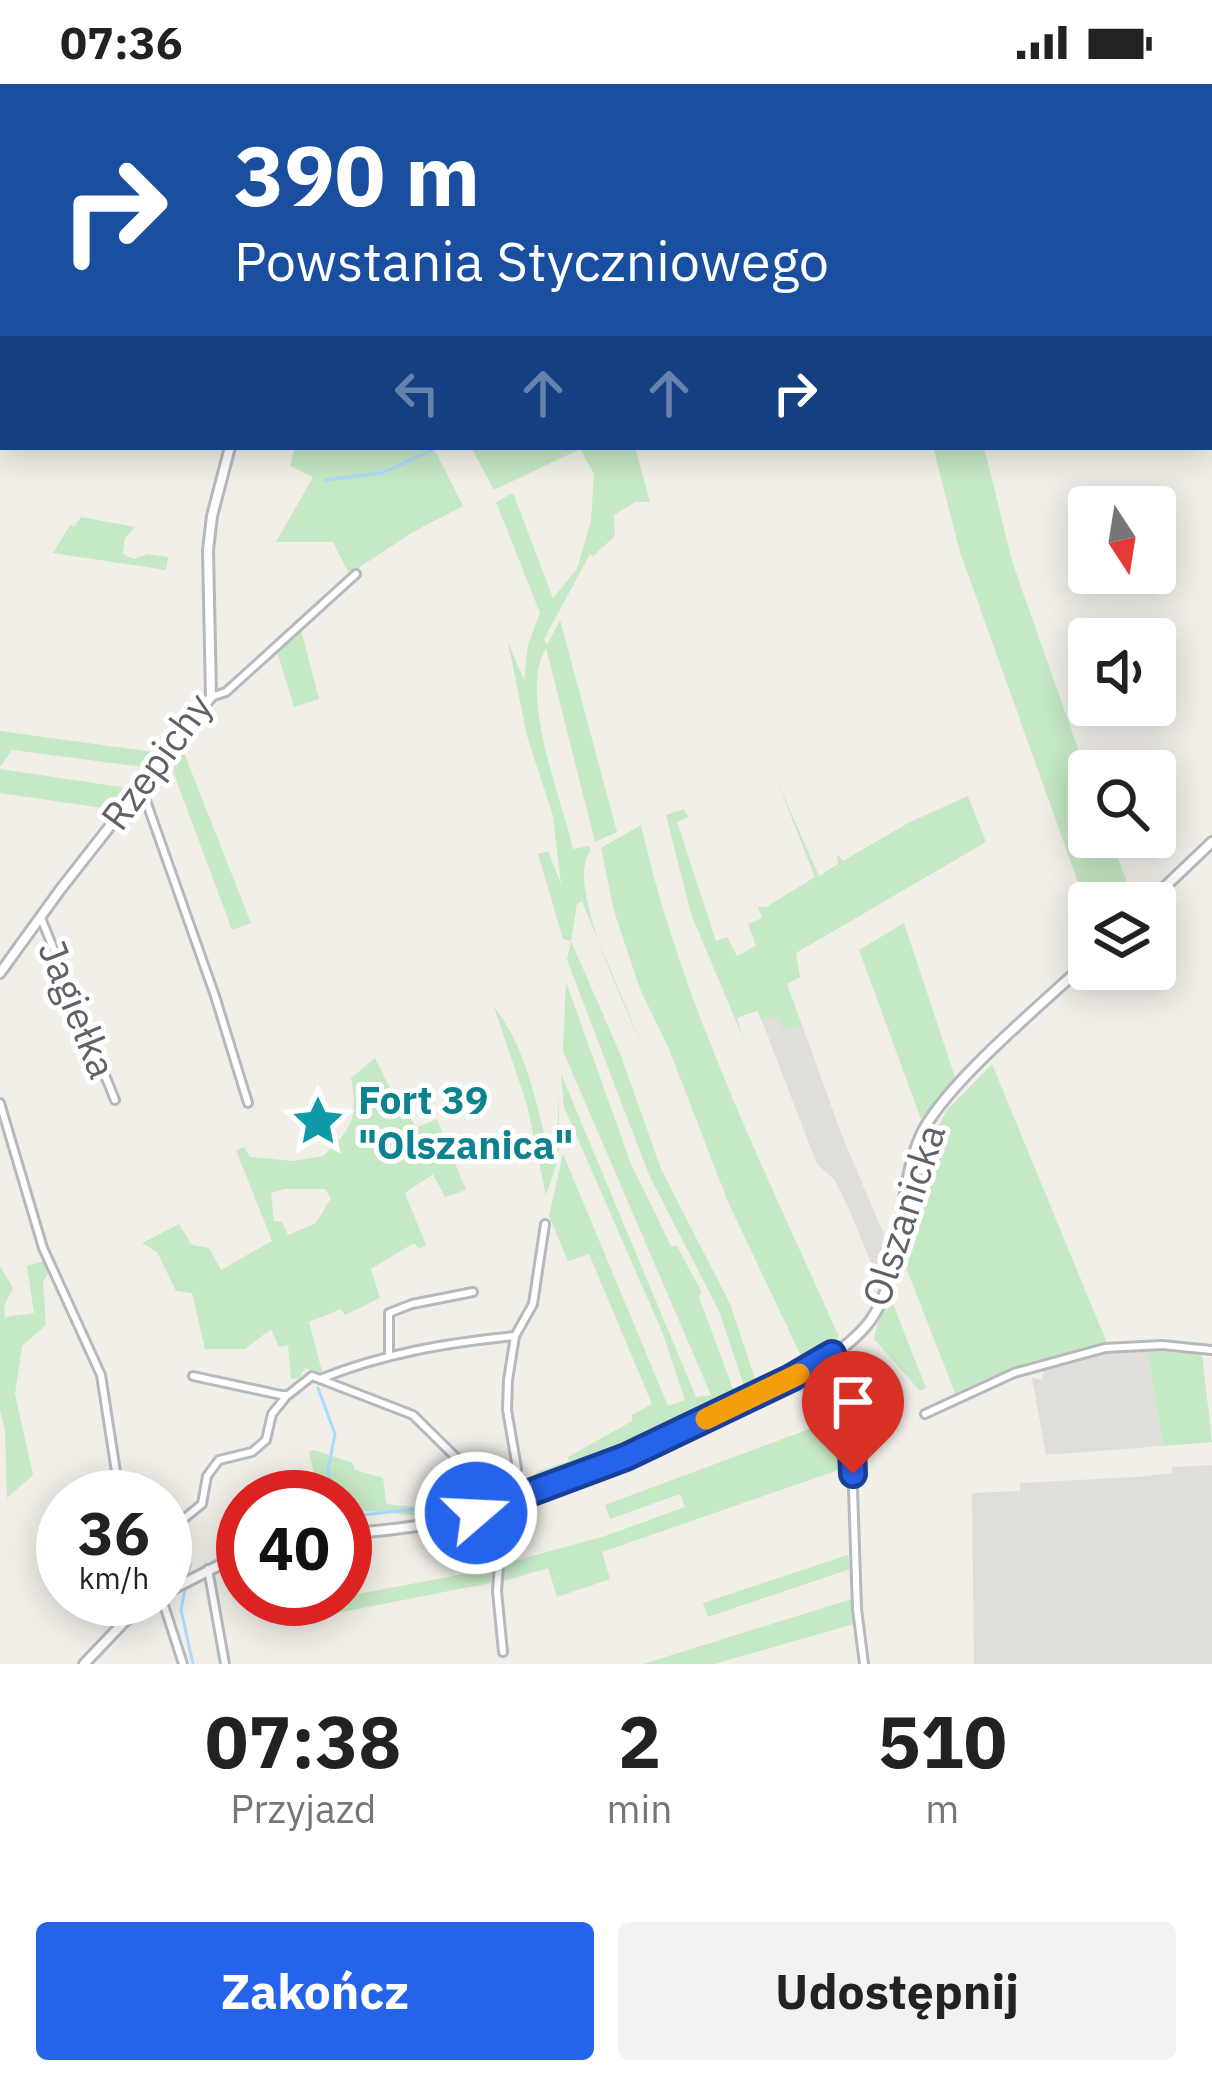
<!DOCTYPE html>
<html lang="pl">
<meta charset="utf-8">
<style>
:root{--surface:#fff;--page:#f2f2f2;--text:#222;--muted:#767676;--accent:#2563eb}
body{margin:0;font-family:"IBM Plex Sans",sans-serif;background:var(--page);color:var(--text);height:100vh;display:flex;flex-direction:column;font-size:45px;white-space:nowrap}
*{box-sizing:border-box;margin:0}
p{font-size:39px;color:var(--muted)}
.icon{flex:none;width:66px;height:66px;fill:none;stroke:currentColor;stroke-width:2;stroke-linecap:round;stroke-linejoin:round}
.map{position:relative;height:1580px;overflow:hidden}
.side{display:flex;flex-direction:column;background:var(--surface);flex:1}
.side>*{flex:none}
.top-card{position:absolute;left:0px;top:0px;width:1212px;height:366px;box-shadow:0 6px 30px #0003;background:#1a4fa0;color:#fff;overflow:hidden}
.needle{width:78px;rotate:168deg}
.tools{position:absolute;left:1068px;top:402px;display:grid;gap:24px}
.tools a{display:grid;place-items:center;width:108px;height:108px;border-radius:12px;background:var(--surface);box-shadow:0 6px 30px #0003;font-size:60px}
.speed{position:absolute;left:36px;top:1386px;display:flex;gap:24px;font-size:60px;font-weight:700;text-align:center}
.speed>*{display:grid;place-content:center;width:156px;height:156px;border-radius:50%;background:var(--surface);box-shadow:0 6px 30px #0003;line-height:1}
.speed small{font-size:30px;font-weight:400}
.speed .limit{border:18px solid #d22;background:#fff;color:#111}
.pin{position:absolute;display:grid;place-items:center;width:102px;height:102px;color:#fff;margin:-123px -51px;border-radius:50% 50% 50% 0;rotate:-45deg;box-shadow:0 0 12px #0007}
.pin .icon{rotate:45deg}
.me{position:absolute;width:132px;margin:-66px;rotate:71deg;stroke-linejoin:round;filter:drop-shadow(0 0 9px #0008)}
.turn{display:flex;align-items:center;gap:42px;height:252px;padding:0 36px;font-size:54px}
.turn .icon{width:156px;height:156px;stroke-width:2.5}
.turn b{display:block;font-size:84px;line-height:102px}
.lanes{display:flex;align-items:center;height:114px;padding:0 36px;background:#0003;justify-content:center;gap:60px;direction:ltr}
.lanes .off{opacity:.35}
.eta{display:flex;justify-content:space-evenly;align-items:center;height:204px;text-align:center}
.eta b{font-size:72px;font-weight:700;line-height:84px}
.action{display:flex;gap:24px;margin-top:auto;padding:24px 36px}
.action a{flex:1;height:138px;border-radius:12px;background:var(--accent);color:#fff;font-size:48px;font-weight:700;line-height:138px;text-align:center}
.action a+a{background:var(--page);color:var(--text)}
.status{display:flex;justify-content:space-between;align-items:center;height:84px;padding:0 60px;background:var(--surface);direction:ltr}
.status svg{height:33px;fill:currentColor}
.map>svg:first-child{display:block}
.industrial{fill:#e0deda}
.green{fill:#c5e8c5;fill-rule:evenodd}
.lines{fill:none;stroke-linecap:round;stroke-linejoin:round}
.stream{stroke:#aadaff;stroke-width:3}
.minor-casing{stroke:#b5b8bc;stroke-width:12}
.tertiary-casing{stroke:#b5b8bc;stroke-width:14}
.minor{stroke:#fff;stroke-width:6}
.tertiary{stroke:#fff;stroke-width:8}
.route-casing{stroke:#184099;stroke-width:30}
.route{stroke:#2563eb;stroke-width:21}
.slow{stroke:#f59e0b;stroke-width:21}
.labels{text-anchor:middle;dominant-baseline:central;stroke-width:10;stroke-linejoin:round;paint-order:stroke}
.street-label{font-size:39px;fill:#5f6368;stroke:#fff}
.culture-label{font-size:39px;font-weight:bold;fill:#0d838f;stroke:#fff;text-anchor:start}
</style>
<div class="status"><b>07:36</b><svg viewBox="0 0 49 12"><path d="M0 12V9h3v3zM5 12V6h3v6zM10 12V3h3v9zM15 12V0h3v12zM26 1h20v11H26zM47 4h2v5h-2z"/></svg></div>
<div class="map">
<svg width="1212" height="1580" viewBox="0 0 1212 1580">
<rect width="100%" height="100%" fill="#f1efe8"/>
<!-- industrial -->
<g class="industrial">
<polygon points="778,932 783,947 802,941 841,1049 884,1151 878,1195 848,1123 834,1095 818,1081 808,1057 762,937"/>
<polygon points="1147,1267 1163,1362 1046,1371 1032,1294 1042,1296 1044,1286 1108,1268"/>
<polygon points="1212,1381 1212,1580 974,1580 972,1409 1020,1407 1020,1399 1137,1393 1172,1389 1172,1383"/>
</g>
<!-- green -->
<g class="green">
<polygon points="295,363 433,363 463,422 413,448 349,490 333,458 276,458 313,393 290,382"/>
<path d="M471 363H635L650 418H635L614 431 615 452 593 472 590 470 544 555 547 561 560 536 617 748 595 758 546 564C518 610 562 715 573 765L589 762 591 767C561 799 636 943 651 983L582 817 577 820 571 857 621 972 661 1085 730 1220 757 1301 745 1305 719 1227 649 1091 567 876 571 857 563 855 538 770 548 767 561 800 553 732 527 652 508 558 524 596 528 561 540 529 496 418 513 409 553 514 577 485 591 437 594 390 580 365 494 406Z"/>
<polygon points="933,363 984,363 1012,477 1089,696 1089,753 1110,753 1130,806 1140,803 1148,813 1141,819 1089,819 1089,829 960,468"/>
<polygon points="81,433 135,443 125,454 123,470 134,475 148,470 168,473 166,486 53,469 70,441 74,443"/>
<polygon points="301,546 319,615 294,623 277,567"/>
<polygon points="0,647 161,669 151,684 12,666 0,683"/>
<polygon points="180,659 251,839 232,846 168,674"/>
<polygon points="0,685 134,705 116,726 0,709"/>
<polygon points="778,699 819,792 838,780 837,770 843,777 908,739 968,712 986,758 796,869 800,893 787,900 802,941 783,947 778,932 762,937 757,927 737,934 744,956 691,830 666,731 684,725 688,733 677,738 716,857 727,853 737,872 756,862 748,840 762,834 758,823 766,823 815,793"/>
<path d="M641 741C681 919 765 1087 839 1253L803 1276 728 1118 669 965 640 905 614 827 601 764Z"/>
<polygon points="904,839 955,993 921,1035 859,866"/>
<polygon points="566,898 631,1080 671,1162 677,1162 701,1207 699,1213 737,1316 575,1391 528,1406 524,1399 539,1387 569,1377 568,1373 632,1337 632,1331 652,1320 589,1170 568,1177 549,1132 563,1070 668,1322 685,1316 663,1250 564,1023 561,990 696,1313 711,1311 563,967"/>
<path d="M494 923C525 961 536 1018 548 1065L557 1063 559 1007V1073L546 1111 527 1021Z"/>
<path d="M375 974 395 1015 417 1043 437 1035 466 1106 445 1113 433 1090 405 1109 426 1161 419 1165 414 1159 371 1185 380 1214 345 1231 341 1225 309 1238 323 1291 305 1284 299 1294 291 1295 288 1261 279 1263 271 1245 245 1265H205L192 1209 176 1207 157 1168 142 1159 179 1140 192 1161 209 1164 221 1186 272 1157 236 1066 244 1063 250 1073 293 1077 323 1072C353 1044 358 1034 351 994ZM285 1105H325L331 1114 316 1139 288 1151 282 1138 274 1137 271 1109Z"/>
<polygon points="992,980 1107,1259 992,1292 955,1309 907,1186 895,1182 908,1117 929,1051 934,1052 946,1027"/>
<polygon points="44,1177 48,1188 43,1199 46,1241 22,1262 15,1310 33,1391 7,1414 5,1345 0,1327 0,1182 13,1204 4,1222 5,1233 34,1229 27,1182"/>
<polygon points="891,1215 926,1304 920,1307 874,1255 879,1233"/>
<polygon points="856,1267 868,1268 899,1304 852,1309 841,1276"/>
<polygon points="1147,1267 1202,1270 1212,1358 1163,1362"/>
<polygon points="846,1336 847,1383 602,1468 610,1495 557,1513 548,1484 500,1498 503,1480 605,1452 685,1423 680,1410 610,1435 605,1421 820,1341"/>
<path d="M314 1366 353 1379 355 1386 383 1394 386 1420 414 1423 430 1418 434 1430C404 1435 373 1422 345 1430V1413H252L318 1407 309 1368Z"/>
<polygon points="848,1471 850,1485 708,1533 703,1519"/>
<polygon points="497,1484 495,1498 327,1531 325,1516"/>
<polygon points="852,1515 854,1540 714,1580 643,1580"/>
</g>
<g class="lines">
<!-- stream -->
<g class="stream">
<polyline points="1209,305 1212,306"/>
<polyline points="325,396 382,389 438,363"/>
<polyline points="318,1304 335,1350 328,1386 333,1413"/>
<polyline points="784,1304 844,1311"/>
<polyline points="853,1315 897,1309"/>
<polyline points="855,1366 860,1523"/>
<polyline points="345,1433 441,1422"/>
<polyline points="190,1480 181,1526 193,1580"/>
<polyline points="862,1538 867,1580"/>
</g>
<!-- minor casing -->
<g class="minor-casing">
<g id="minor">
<polyline points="0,349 3,347"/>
<polyline points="211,613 226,608 356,490"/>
<polyline points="138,707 145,714 215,912 248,1019"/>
<polyline points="41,834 115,1016"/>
<polyline points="0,1019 43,1164 101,1291 117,1394 125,1413"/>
<polyline points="389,1270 389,1229 412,1220 473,1208"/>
<polyline points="832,1270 850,1315 857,1525 864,1580"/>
<polyline points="193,1292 281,1311 288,1311 312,1292 413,1331 493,1410 501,1454 497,1507 503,1568"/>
<path d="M320 1295C385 1269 446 1259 515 1252"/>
<polyline points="925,1330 1014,1289 1105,1264 1162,1261 1212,1266"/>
<polyline points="512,1416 517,1384 507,1326 508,1296 515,1252 533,1220 545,1140"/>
<polyline points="165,1477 170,1446 202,1420 207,1392 219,1376 252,1368 266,1356 272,1330 285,1314"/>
<polyline points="165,1478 172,1505"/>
<polyline points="208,1485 225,1580"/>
<polyline points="162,1515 183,1580"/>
</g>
</g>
<!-- tertiary casing -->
<g class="tertiary-casing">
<g id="tertiary">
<polyline points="200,0 200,3"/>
<polyline points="1148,819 1212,758"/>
<polyline points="0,889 60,806 211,613 208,466 212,432 230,363"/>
<path d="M345 1450C385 1446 423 1443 462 1433 553 1409 639 1367 723 1327 772 1303 836 1281 870 1237 905 1189 896 1108 920 1053 942 1002 1045 918 1089 876"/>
<polyline points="165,1509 243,1469"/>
<polyline points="84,1580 125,1537 156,1515"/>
</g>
</g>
<!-- minor -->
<use href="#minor" class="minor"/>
<!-- tertiary -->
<use href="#tertiary" class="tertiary"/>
</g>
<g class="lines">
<!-- route casing -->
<g class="route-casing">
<polyline id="route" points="476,1429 626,1373 791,1294 832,1270 850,1315 853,1390"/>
</g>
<!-- route -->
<use href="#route" class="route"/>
<!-- slow -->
<polyline class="slow" points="706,1335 799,1290"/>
</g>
<!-- icons -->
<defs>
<g id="sight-bare" transform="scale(4.14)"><path d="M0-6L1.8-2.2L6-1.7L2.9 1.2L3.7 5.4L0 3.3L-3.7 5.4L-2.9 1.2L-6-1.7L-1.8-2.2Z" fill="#0f9aa8" stroke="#fff" stroke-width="2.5" paint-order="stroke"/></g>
</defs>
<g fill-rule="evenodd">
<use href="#sight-bare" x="318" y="1037"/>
</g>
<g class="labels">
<!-- street labels -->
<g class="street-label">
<text transform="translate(156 677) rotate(-54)">Rzepichy</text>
<text transform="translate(78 925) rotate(68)">Jagiełka</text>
<text transform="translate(903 1131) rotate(-72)">Olszanicka</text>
</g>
<!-- culture labels -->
<g class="culture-label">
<text x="358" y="1015">Fort 39<tspan x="358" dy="45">"Olszanica"</tspan></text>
</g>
</g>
</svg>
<div class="tools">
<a><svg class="needle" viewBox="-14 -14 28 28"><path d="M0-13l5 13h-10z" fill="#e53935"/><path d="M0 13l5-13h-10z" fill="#767676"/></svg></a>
<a><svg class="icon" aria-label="sound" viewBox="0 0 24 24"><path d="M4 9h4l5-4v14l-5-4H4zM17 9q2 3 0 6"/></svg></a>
<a><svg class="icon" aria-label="search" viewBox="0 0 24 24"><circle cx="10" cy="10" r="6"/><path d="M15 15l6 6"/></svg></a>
<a><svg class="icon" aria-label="layers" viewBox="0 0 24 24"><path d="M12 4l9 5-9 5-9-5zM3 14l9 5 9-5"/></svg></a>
</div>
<div class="speed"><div>36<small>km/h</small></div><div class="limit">40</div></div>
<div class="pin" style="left:853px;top:1390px;background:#d93025"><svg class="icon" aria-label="arrive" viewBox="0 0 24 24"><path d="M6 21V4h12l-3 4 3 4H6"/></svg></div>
<svg class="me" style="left:476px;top:1429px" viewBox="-20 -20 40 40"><circle r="17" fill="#2563eb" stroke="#fff" stroke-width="3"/><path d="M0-11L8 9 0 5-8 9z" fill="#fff"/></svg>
<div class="top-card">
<div class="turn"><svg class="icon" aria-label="right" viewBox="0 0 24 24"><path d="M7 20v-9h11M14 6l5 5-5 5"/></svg><div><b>390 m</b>Powstania Styczniowego</div></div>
<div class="lanes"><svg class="icon off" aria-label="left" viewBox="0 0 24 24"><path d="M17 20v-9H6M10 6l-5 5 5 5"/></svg><svg class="icon off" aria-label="ahead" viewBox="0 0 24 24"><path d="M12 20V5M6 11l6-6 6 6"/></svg><svg class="icon off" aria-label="ahead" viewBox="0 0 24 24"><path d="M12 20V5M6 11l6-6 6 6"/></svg><svg class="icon" aria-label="right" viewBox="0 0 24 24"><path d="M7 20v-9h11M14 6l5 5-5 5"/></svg></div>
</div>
</div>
<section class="side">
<div class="eta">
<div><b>07:38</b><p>Przyjazd</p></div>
<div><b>2</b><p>min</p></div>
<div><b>510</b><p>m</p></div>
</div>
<div class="action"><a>Zakończ</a><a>Udostępnij</a></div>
</section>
